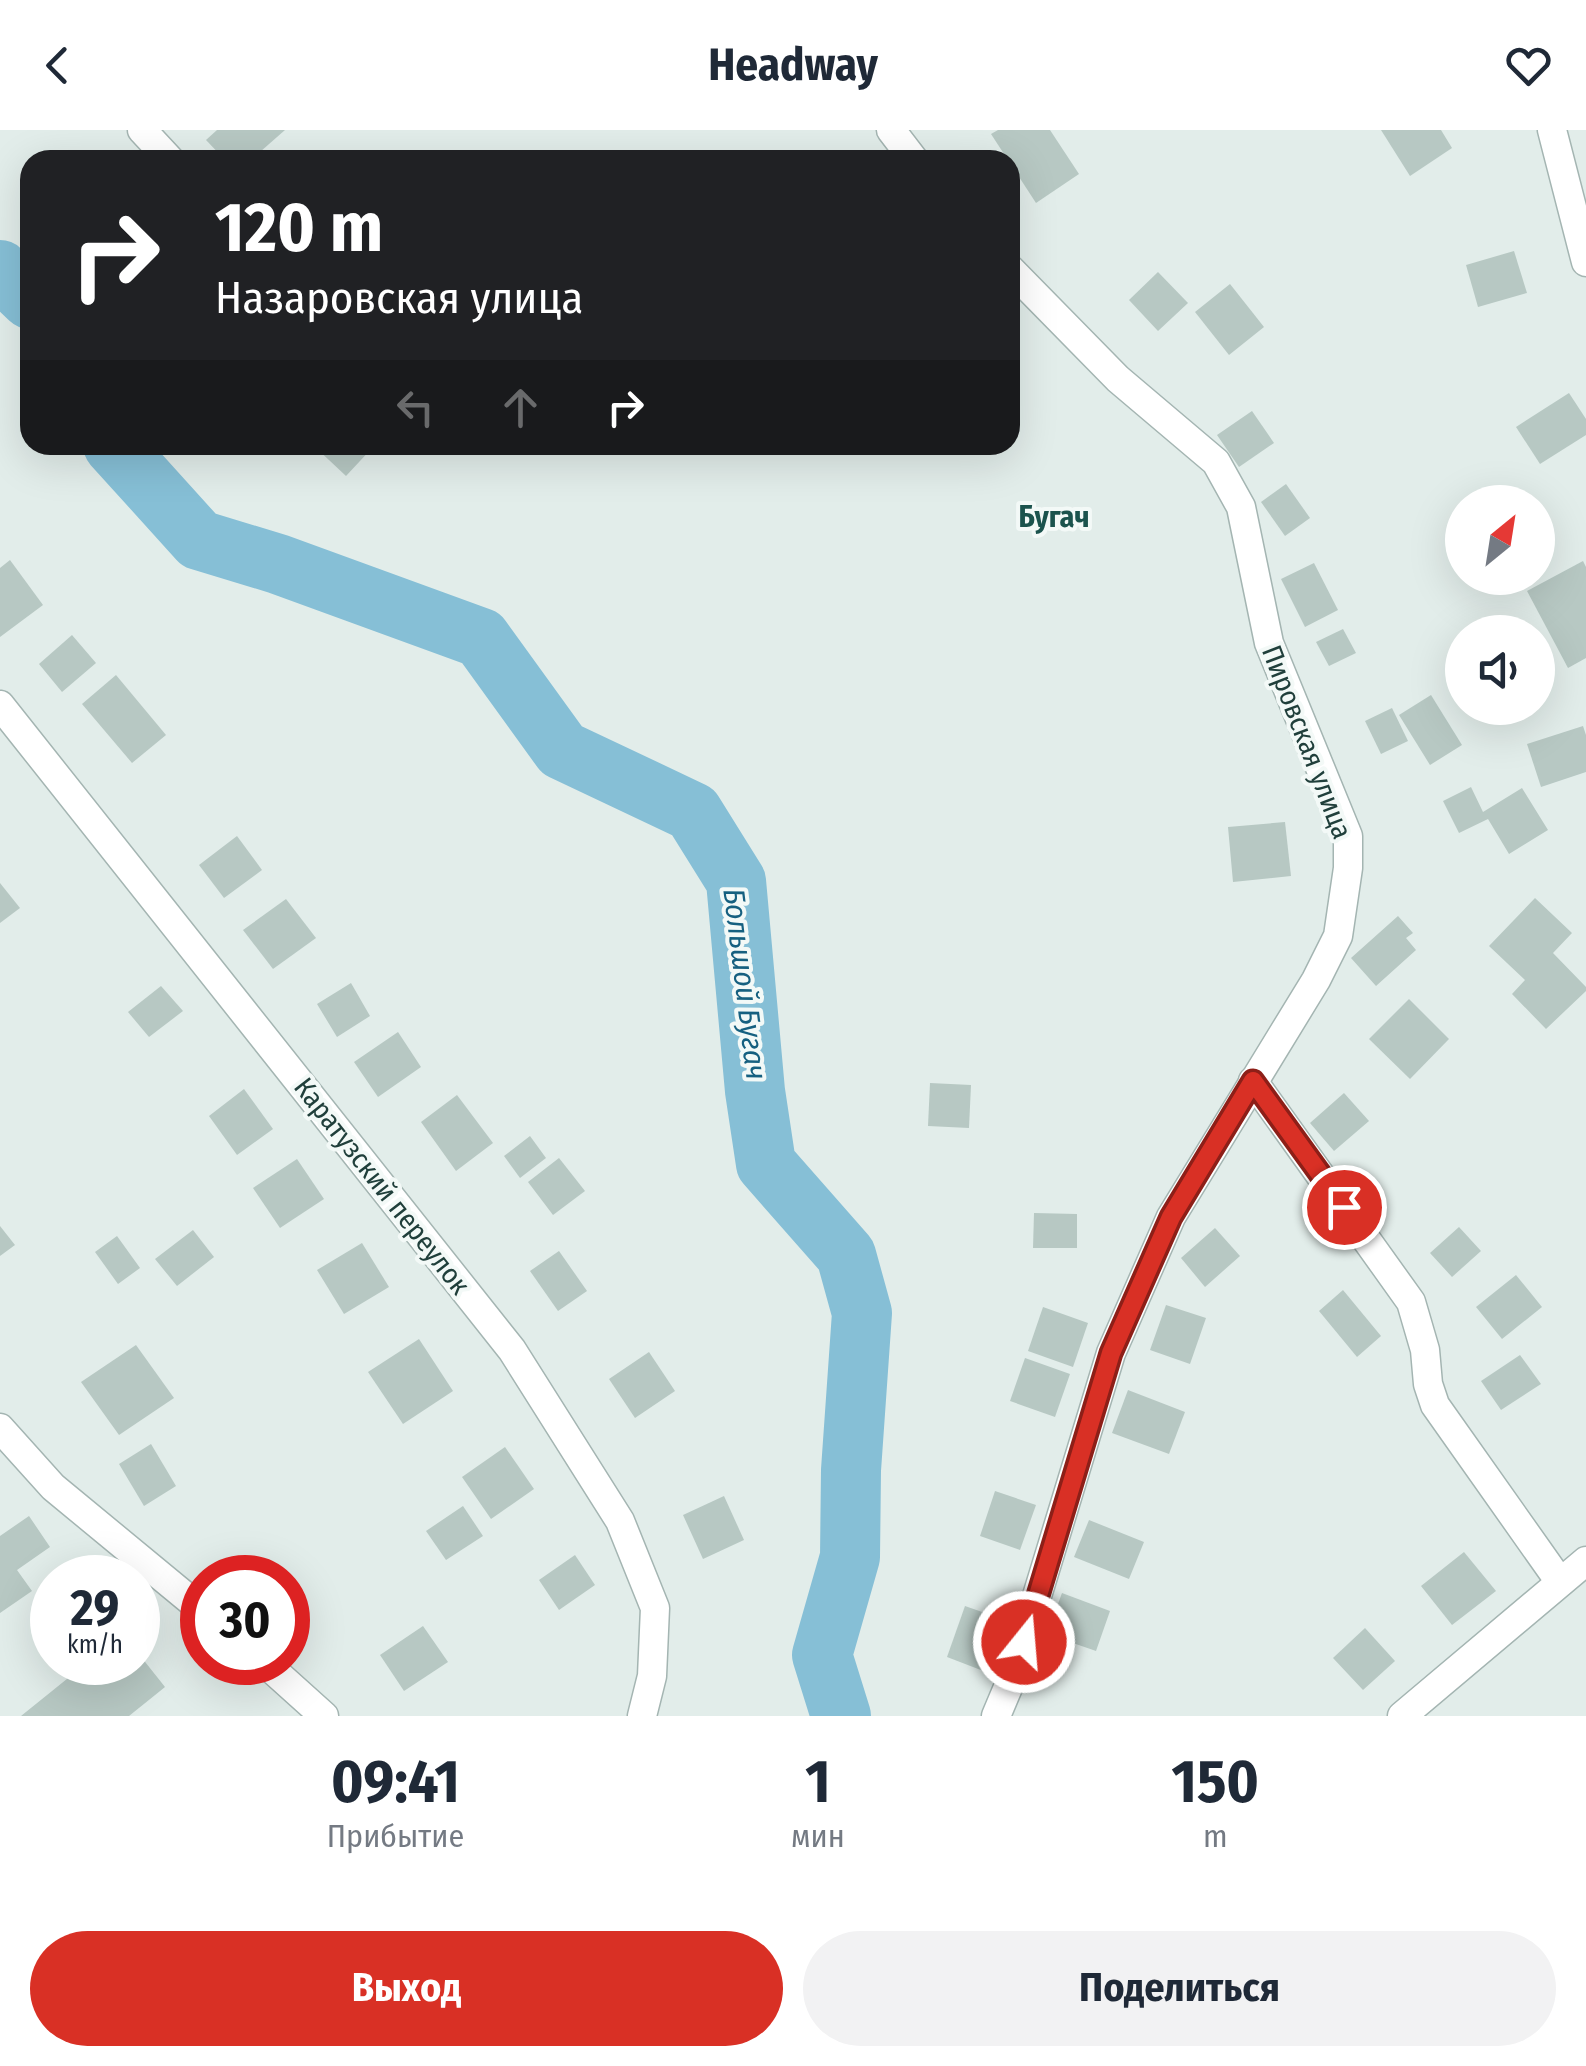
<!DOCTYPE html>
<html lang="ru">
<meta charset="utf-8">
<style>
:root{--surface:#fff;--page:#f2f2f3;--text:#1f2937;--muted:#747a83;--accent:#d93025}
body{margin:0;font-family:"Fira Sans Condensed",sans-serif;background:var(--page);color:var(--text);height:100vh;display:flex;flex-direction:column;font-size:38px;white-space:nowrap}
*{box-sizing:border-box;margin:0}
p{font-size:32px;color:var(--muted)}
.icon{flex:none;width:55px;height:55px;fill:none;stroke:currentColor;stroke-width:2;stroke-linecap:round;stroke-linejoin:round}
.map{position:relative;height:1586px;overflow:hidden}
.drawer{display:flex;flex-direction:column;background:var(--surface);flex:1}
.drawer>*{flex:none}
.banner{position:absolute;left:20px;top:20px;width:1000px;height:305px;border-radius:30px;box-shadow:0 10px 40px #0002;background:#202124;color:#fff;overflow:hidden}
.needle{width:65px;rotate:30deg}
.controls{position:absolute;left:1445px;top:355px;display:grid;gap:20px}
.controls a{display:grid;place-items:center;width:110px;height:110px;border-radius:50%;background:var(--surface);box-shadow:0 10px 40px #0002;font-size:50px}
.speed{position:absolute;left:30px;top:1425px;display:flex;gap:20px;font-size:50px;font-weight:700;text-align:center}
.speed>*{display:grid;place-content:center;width:130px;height:130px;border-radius:50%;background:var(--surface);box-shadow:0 10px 40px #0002;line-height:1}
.speed small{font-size:25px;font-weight:400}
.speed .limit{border:15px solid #d22;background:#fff;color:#111}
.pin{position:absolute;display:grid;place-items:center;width:85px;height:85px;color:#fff;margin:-42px;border:5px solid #fff;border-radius:50%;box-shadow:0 2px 10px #0007}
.me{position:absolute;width:110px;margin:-55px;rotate:17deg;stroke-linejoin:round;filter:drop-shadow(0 0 8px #0008)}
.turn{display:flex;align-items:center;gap:35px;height:210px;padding:0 30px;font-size:45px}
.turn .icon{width:130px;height:130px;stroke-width:2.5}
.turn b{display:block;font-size:70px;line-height:85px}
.lanes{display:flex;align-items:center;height:95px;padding:0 30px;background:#0003;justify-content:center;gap:50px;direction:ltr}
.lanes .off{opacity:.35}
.eta{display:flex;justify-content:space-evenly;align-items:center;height:170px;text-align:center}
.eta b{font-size:60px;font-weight:700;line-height:70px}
.action{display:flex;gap:20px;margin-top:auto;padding:20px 30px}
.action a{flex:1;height:115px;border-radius:60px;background:var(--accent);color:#fff;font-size:40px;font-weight:700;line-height:115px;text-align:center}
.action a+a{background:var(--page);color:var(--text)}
header{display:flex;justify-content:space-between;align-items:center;height:130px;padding:0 30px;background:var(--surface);font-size:45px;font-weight:700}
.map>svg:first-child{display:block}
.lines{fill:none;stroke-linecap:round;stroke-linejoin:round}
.river{stroke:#86bfd6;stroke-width:60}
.building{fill:#b7c8c3}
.minor-casing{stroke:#a4b5b2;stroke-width:31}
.minor{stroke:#fff;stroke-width:28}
.route-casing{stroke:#8d1f18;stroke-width:25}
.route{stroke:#d93025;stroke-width:18}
.labels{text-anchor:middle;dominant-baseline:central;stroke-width:8;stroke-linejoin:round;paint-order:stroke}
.street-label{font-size:28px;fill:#203f3b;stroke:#f3f9f7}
.neighbourhood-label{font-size:30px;font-weight:bold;fill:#1b534d;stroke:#f3f9f7}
.water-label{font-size:30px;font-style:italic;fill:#166080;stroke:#f3f9f7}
</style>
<header><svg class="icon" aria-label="back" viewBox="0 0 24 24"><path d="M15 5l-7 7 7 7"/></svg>Headway<svg class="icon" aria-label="heart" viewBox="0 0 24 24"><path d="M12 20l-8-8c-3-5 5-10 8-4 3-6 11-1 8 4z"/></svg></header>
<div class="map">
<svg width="1586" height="1586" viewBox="0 0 1586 1586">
<rect width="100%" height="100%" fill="#e2edea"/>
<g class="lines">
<!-- river -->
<g class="river">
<polyline points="0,140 30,169"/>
<polyline points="113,315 199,410 278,434 481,508 562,620 693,682 736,751 755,961 766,1034 846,1125 862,1183 851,1340 850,1427 822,1525 841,1586"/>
</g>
</g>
<!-- building -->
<g class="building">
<polygon points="217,0 285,0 251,30 225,30 206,10"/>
<polygon points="998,0 1050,0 1079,44 1036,73 991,4"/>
<polygon points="1381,0 1441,0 1452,18 1410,46"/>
<polygon points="1514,121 1527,163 1478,177 1466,135"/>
<polygon points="1158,142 1188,173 1158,201 1129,170"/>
<polygon points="1230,154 1264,197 1229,225 1195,182"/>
<polygon points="1569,263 1586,289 1586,305 1540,334 1516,297"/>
<polygon points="1252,281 1274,313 1239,337 1217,305"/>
<polygon points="313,315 371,315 373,317 346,346"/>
<polygon points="1286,354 1310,388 1285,406 1261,372"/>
<polygon points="10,430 43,475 0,507 0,438"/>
<polygon points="1583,431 1586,437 1586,528 1568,538 1527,461"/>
<polygon points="1314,433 1338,480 1305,497 1281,449"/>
<polygon points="1343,499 1356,523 1329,536 1316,512"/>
<polygon points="72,505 96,533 62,562 39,534"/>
<polygon points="116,545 166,605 132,633 82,574"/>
<polygon points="1431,565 1462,615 1430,635 1399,585"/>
<polygon points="1392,578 1408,611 1381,624 1365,591"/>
<polygon points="1583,596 1586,605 1586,642 1541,657 1527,614"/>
<polygon points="1471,657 1483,682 1522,658 1548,700 1509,724 1488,689 1459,703 1443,671"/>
<polygon points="1285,692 1291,746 1233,752 1228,697"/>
<polygon points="237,706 262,740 224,768 199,735"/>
<polygon points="0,753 20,778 0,793"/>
<polygon points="1535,768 1572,803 1553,823 1586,857 1586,861 1546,899 1512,864 1525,850 1489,816"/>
<polygon points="286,769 316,808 273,839 243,800"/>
<polygon points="1398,786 1413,803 1406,808 1416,820 1376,856 1351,828"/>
<polygon points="351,853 370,886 337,907 317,874"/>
<polygon points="161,856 183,881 149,907 128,882"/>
<polygon points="1409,869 1449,909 1410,949 1369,909"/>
<polygon points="398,902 421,937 378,967 354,932"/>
<polygon points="930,953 971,955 969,998 928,996"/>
<polygon points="244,959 273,999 237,1025 209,986"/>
<polygon points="1344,963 1369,991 1334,1021 1310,993"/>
<polygon points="457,965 493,1013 456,1041 421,992"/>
<polygon points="530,1006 546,1028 520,1048 504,1026"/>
<polygon points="559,1028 585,1061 553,1085 528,1052"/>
<polygon points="297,1029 324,1069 280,1098 253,1058"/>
<polygon points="1034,1083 1077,1084 1077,1118 1033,1118"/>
<polygon points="0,1096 15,1115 0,1126"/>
<polygon points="1459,1097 1481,1121 1452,1147 1430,1123"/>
<polygon points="1215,1098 1240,1126 1205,1157 1181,1128"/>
<polygon points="193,1100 214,1127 177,1156 155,1129"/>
<polygon points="117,1106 140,1138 118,1154 95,1122"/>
<polygon points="362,1113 389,1157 344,1184 317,1140"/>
<polygon points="559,1121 587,1161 558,1181 530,1141"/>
<polygon points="1516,1145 1542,1177 1502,1209 1476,1177"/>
<polygon points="1343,1160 1381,1206 1357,1227 1319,1181"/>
<polygon points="1166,1175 1206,1188 1190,1234 1150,1220"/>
<polygon points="1043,1177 1088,1193 1073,1237 1028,1221"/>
<polygon points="419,1209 453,1261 403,1294 368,1242"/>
<polygon points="136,1215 174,1268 119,1305 81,1252"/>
<polygon points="649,1222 675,1261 635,1288 609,1249"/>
<polygon points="1520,1225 1541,1254 1501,1280 1481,1251"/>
<polygon points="1025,1228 1070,1244 1055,1287 1010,1271"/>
<polygon points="1128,1260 1185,1282 1169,1324 1112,1303"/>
<polygon points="151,1314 176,1356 144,1376 119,1334"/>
<polygon points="505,1317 534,1359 491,1389 462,1347"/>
<polygon points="995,1361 1036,1375 1020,1420 980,1406"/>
<polygon points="724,1366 744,1410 703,1429 683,1385"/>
<polygon points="463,1376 483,1406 446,1430 426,1401"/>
<polygon points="29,1386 50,1417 17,1440 32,1461 0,1483 0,1406"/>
<polygon points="1089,1390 1144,1412 1129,1449 1074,1427"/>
<polygon points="1464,1422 1496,1461 1452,1495 1421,1456"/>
<polygon points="575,1425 595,1455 559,1480 539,1450"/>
<polygon points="1062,1463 1110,1481 1096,1521 1047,1504"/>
<polygon points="965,1476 1005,1490 986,1542 947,1527"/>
<polygon points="423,1496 448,1532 404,1561 380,1525"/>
<polygon points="1365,1498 1395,1531 1363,1560 1333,1528"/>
<polygon points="138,1523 165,1557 129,1586 21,1586 88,1532 138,1532"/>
</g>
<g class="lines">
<!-- minor casing -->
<g class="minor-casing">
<g id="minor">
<polyline points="142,0 170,30"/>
<polyline points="891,0 914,30"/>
<polyline points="1552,0 1586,132"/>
<polyline points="0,575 512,1220 620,1391 655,1478 652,1546 642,1586"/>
<polyline points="1253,951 1411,1172 1425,1220 1428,1254 1435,1275 1560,1452"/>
<polyline points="0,1298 53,1357 202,1480"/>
<polyline points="264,1532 324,1586"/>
<polyline points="996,1586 1012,1548 1111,1223 1171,1087 1316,850 1338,806 1348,738 1348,706 1269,513 1241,377 1216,332 1118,249 1010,139"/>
<polyline points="1402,1586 1586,1431"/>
</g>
</g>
<!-- minor -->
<use href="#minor" class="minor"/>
</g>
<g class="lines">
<!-- route casing -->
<g class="route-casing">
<polyline id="route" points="1024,1512 1111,1223 1171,1087 1253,951 1344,1077"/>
</g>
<!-- route -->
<use href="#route" class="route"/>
</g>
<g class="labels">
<!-- street labels -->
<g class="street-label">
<text transform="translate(1307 612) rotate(69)">Пировская улица</text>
<text transform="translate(382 1056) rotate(52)">Каратузский переулок</text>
</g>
<!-- neighbourhood labels -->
<g class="neighbourhood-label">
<text x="1054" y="387">Бугач</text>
</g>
<!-- water labels -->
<g class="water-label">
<text transform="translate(745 854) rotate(83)">Большой Бугач</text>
</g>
</g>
</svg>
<div class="controls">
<a><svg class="needle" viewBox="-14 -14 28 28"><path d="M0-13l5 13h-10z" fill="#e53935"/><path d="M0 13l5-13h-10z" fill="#747a83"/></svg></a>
<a><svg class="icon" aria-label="sound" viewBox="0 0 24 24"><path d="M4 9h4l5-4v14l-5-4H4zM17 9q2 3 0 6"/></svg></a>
</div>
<div class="speed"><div>29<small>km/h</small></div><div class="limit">30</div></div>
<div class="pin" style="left:1344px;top:1077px;background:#d93025"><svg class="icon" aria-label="arrive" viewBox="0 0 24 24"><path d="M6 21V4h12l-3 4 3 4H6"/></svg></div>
<svg class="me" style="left:1024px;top:1512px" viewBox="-20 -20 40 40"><circle r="17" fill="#d93025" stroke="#fff" stroke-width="3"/><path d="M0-11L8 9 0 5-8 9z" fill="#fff"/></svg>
<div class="banner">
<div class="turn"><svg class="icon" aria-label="right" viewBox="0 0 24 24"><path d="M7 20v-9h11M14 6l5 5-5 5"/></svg><div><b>120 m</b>Назаровская улица</div></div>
<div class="lanes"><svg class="icon off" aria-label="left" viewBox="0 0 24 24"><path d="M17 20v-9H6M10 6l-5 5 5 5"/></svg><svg class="icon off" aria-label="ahead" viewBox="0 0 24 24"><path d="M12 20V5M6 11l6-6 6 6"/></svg><svg class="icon" aria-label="right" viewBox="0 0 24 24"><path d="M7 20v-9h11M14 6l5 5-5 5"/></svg></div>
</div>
</div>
<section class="drawer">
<div class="eta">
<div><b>09:41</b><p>Прибытие</p></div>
<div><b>1</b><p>мин</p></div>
<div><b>150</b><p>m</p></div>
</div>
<div class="action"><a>Выход</a><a>Поделиться</a></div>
</section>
